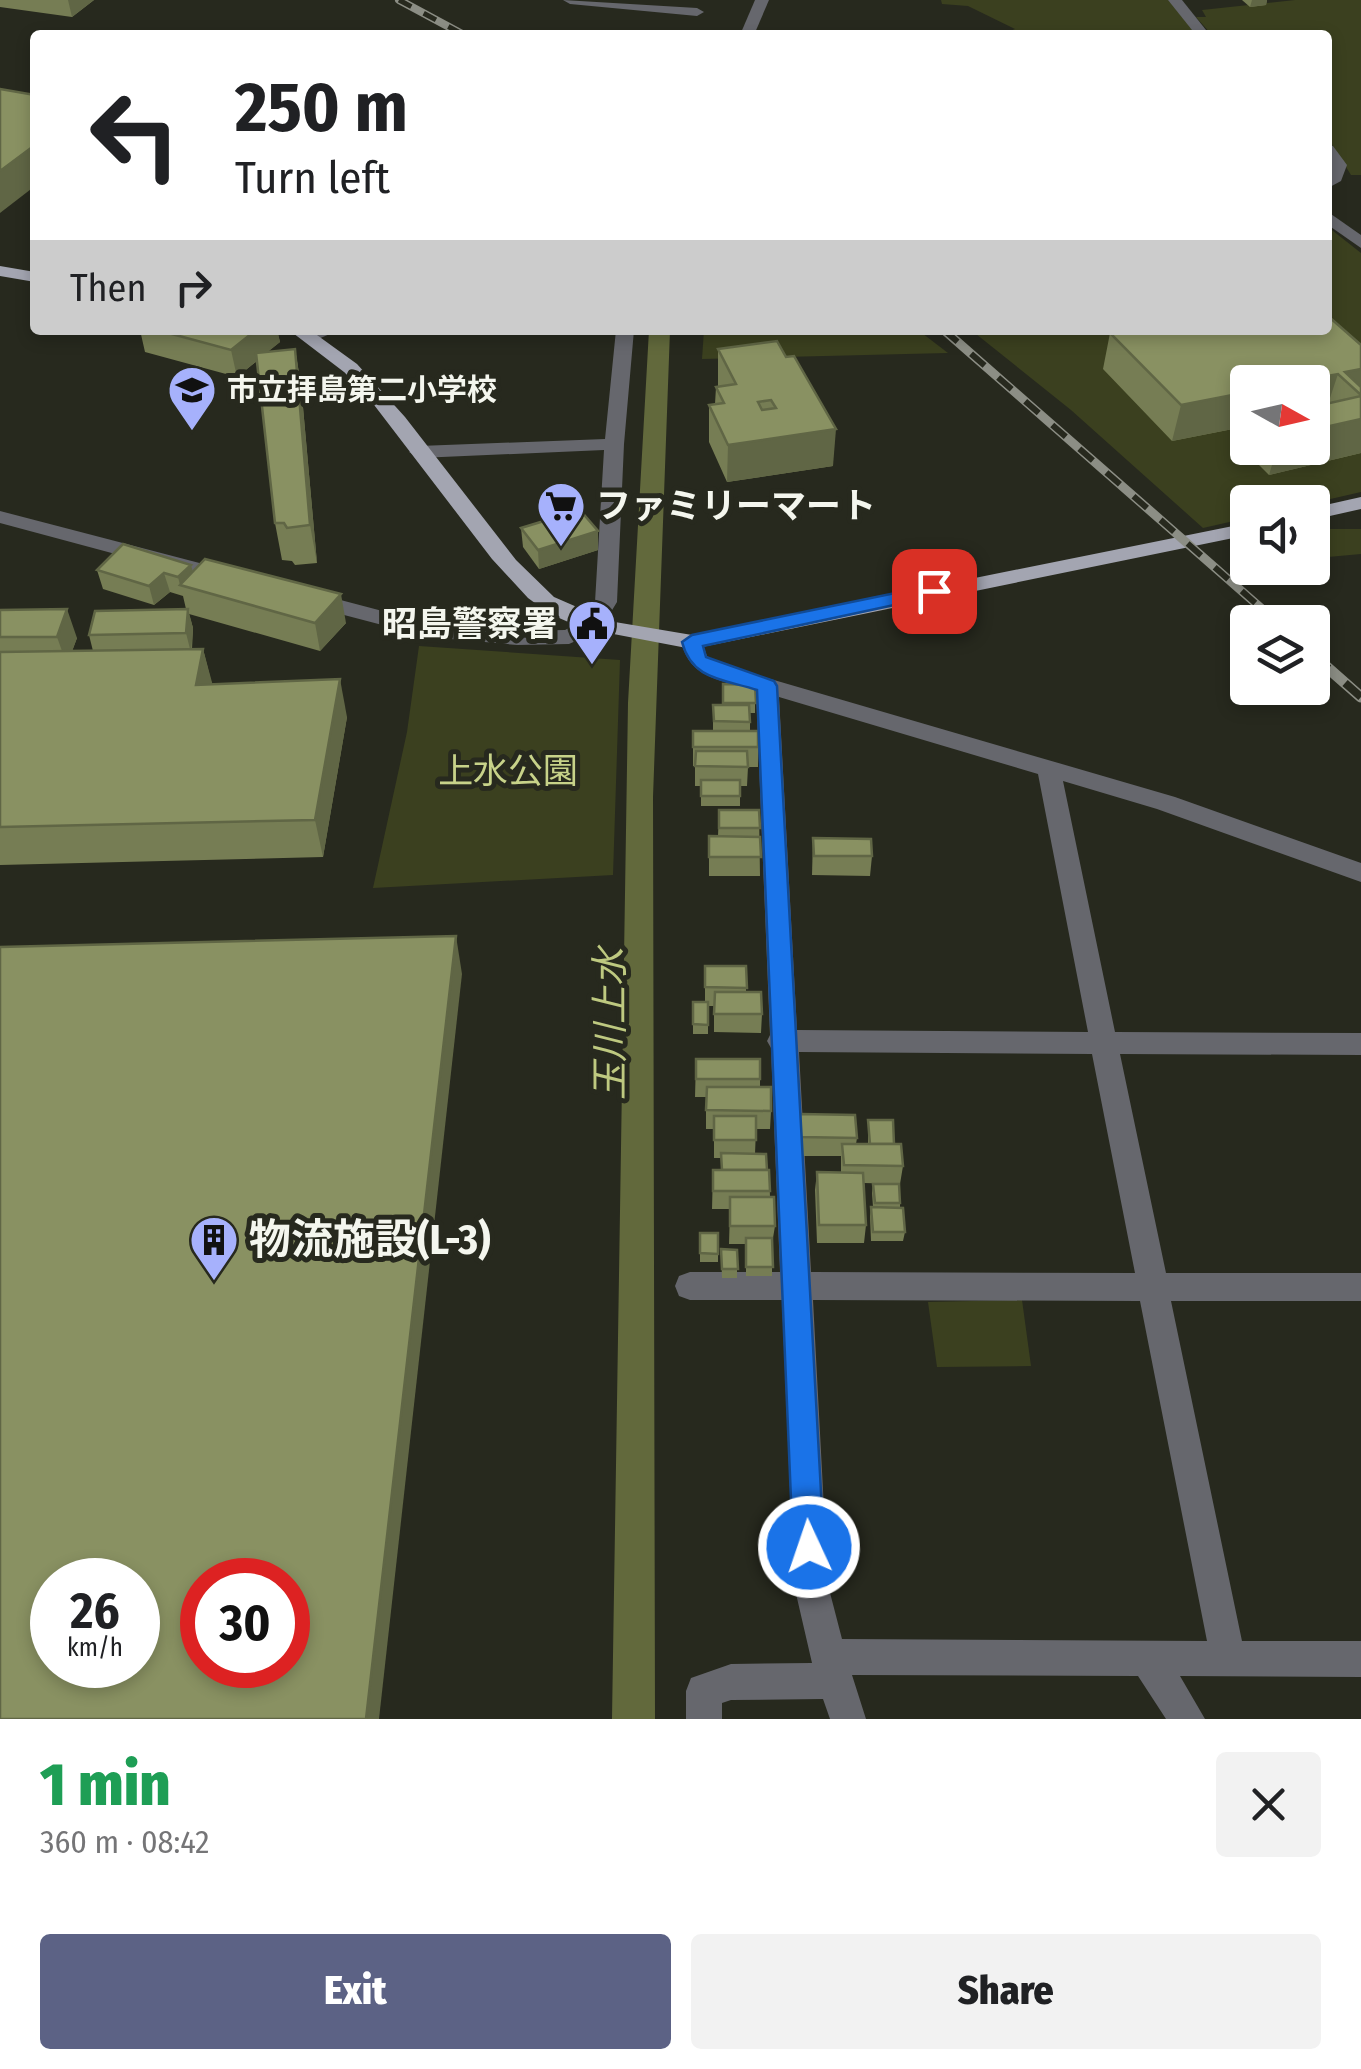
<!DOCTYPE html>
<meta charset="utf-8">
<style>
:root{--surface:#fff;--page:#f2f2f2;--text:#202124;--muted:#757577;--accent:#5c6285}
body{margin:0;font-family:"Fira Sans Condensed","Noto Sans JP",sans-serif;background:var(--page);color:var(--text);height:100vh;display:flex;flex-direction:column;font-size:38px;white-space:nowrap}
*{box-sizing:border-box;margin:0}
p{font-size:32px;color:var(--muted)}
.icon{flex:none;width:55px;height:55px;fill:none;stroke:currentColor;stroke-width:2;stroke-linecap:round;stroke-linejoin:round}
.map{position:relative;height:1719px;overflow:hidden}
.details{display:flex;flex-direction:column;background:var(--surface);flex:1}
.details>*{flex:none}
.hud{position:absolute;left:30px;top:30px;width:1302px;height:305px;border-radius:10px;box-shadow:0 5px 15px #0003;background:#fff;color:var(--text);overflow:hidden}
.needle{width:65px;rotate:98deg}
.controls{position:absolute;left:1230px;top:365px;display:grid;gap:20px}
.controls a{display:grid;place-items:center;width:100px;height:100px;border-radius:10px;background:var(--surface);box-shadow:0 5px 15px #0003;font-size:50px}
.speed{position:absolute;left:30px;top:1558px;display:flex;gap:20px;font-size:50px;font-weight:700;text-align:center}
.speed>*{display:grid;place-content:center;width:130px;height:130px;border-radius:50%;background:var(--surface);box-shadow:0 5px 15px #0003;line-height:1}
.speed small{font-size:25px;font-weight:400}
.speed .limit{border:15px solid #d22;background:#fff;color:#111}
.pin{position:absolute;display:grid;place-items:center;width:85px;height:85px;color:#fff;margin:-42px;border-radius:20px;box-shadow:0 5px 15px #0006}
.me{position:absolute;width:110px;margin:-55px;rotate:357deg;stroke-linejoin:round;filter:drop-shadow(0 0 8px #0008)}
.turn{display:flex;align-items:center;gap:35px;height:210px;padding:0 40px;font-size:45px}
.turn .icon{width:130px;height:130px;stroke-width:2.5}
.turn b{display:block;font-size:70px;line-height:85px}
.then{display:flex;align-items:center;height:95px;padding:0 40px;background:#0003;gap:20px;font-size:38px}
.round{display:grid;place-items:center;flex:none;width:105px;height:105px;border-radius:10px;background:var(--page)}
.headline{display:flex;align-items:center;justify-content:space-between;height:170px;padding:0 40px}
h1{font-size:60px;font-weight:800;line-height:75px;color:#1e9e55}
.button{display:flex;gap:20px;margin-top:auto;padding:20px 40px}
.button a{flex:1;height:115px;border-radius:10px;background:var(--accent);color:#fff;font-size:40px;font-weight:800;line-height:115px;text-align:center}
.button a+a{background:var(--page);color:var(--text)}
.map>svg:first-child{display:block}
.green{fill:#3b401f;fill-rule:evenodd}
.water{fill:#62693c}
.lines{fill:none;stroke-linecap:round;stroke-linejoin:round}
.minor{fill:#66676d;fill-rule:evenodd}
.major{fill:#a3a5b1;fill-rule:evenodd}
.rail-far2-casing{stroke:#8c8e85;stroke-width:8}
.rail-far1-casing{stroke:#8c8e85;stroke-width:9}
.rail-casing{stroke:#8c8e85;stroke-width:11}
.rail-far2{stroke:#27291e;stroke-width:5;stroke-dasharray:14;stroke-linecap:butt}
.rail-far1{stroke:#27291e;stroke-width:6;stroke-dasharray:18;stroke-linecap:butt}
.rail{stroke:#27291e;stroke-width:8;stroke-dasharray:22;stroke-linecap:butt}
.wall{fill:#767d54}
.shaded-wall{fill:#606645}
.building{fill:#899162;stroke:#606645;stroke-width:2.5;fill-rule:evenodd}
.route{fill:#1a73e8;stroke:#114b97;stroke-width:2.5}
.labels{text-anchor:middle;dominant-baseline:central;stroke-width:10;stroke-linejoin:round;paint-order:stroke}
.far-poi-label{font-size:30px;font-weight:bold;fill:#f4f6ee;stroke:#27291e;text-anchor:start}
.poi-label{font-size:35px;font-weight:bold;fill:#f4f6ee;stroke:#27291e;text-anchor:start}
.park-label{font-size:35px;fill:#c7d289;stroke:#27291e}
.water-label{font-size:38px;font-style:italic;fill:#bec980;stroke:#27291e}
.near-poi-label{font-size:42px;font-weight:bold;fill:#f4f6ee;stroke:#27291e;text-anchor:start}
</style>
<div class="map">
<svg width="1361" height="1719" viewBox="0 0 1361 1719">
<rect width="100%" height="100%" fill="#27291e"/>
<!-- green -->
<g class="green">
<polygon points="941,0 1169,0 1198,34 1000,35 1015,29 968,6 942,4"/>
<polygon points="1295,0 1361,0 1361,175 1351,175 1328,138 1328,35 1212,35 1196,17 1206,17 1202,10"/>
<path d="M1328 227 1361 253V492L1313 503 1248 502 1247 518 1203 528 1071 410 971 330H1328ZM1248 382H1312V448H1248Z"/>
<polygon points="704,330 918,330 948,353 702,359"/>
<polygon points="1326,529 1361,529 1361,554 1317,558 1313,545"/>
<polygon points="419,646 620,660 613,875 373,888 407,732"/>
<polygon points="1022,1300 1031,1366 937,1367 928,1302"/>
</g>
<!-- water -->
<polygon class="water" points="649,330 670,330 653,797 655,1719 612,1719 628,703"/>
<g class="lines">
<!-- minor -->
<g class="minor">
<polygon points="563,0 697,8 704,12 697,16 570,4"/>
<polygon points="755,0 769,0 754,35 740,35"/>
<polygon points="1168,0 1182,0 1210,35 1196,35"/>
<polygon points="1328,144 1333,146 1347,165 1341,181 1328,188 1331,165"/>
<polygon points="1328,212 1361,235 1361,248 1328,225"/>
<polygon points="311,330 339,330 316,340 304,340 304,332"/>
<polygon points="616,330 634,330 624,444 617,602 600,630 569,644 517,645 428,637 306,605 303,600 306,595 314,593 428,623 517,631 565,630 584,620 595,602 604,450 419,458 409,452 419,446 605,439"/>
<polygon points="0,511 234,572 238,577 227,584 0,523"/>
<path d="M692 635 700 637 707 656 719 664 1175 797 1361 863V882L1157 809 1063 781 1115 1032 1361 1033V1055L1120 1054 1166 1273H1361V1301H1171L1242 1641H1361V1677L1180 1676 1205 1719H1166L1138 1676 852 1675 866 1719H830L823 1699 731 1700 722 1703V1719H686V1691L691 1678 731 1664 812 1663 794 1585 782 1300H690L679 1296 675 1286 679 1276 690 1272H780L771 1048 767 1041 770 1035 756 690C722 680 691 680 681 642ZM779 697 1038 774 1088 1032 797 1030ZM799 1052 1092 1054 1135 1273 811 1272ZM813 1300 1140 1301 1207 1641 842 1639 828 1585Z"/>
</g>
<!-- major -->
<g class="major">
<polygon points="0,266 35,272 35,282 0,276"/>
<polygon points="289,330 310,330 357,364 405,417 516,560 554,597 609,621 692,635 1248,523 1248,535 692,649 582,628 550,614 528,598 492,559 368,397 344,372"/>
<polygon points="1361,497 1361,509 1312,520 1312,508"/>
</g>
<!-- rail-far2 casing -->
<g class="rail-far2-casing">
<polyline id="rail-far2" points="399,0 464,35"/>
</g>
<!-- rail-far1 casing -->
<g class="rail-far1-casing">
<polyline id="rail-far1" points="944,330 1277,622"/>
</g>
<!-- rail casing -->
<g class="rail-casing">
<polyline id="rail" points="1312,654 1361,697"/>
</g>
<!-- rail-far2 -->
<use href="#rail-far2" class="rail-far2"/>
<!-- rail-far1 -->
<use href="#rail-far1" class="rail-far1"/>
<!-- rail -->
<use href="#rail" class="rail"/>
</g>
<!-- wall -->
<g class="wall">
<polygon points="0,0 94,0 72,17 0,7"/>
<polygon points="1242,0 1267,0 1266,5 1250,7"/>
<polygon points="140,330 277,330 280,342 267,352 295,349 301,385 317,563 295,565 292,561 282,560 275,523 257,361 237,377 145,352"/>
<polygon points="1110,333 1361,345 1361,453 1269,475 1250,456 1253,448 1312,448 1248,382 1248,426 1172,441 1103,369"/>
<polygon points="777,341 833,466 727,482 709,442 709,405 715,404 716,387 718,386 718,349"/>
<polygon points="521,528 598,531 598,550 539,569 523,547"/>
<polygon points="191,565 192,572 346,623 320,651 189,614 193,628 192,649 203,649 212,685 347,717 323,857 0,865 0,610 77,638 72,651 93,651 89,635 186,609 183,596 170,592 154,605 103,589 97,570"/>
<polygon points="723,684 755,685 755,713 750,713 750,731 713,731 713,705 723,705"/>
<polygon points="693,731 758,747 758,767 748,767 747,786 740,786 740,806 701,806 701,786 695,786 695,766 693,766"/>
<polygon points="719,810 759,810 760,876 709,876 709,836 718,836"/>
<polygon points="813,838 872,856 870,876 812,875"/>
<polygon points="705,966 746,966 746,992 762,1014 761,1033 714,1032 714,1006 708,1006 708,1034 693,1034 693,1002 705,1002"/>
<polygon points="696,1059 760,1059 760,1087 771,1111 770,1129 756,1129 755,1154 767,1170 769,1170 770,1197 775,1226 772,1244 772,1276 746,1276 746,1244 729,1244 730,1209 712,1209 713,1170 721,1170 721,1158 714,1158 714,1129 706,1129 706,1097 695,1097"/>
<polygon points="800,1114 857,1138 856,1144 868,1144 868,1120 894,1144 903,1166 900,1184 864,1183 866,1225 864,1243 817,1243 815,1190 817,1172 841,1172 841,1156 800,1156 799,1132"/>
<polygon points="873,1184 900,1203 900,1208 905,1232 903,1241 871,1241 870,1216 871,1207 873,1207 872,1193"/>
<polygon points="700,1233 718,1254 718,1262 700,1262"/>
<polygon points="721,1249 737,1250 737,1278 722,1278"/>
</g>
<!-- shaded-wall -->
<g class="shaded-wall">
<polygon points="68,0 94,0 72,17"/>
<polygon points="1252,0 1267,0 1266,5 1250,7"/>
<polygon points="35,145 35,186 0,213 0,171"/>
<polygon points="256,330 277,330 280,342 237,377 231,350"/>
<polygon points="295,349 301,385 317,563 310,525"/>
<polygon points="1361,369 1361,395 1345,372"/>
<polygon points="1338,374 1326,410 1312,413 1312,382 1293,382"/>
<polygon points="1248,392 1248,426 1172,441 1181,405"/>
<polygon points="1361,419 1361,453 1269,475 1277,448 1312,448 1312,430"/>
<polygon points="836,429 833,466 727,482 728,445"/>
<polygon points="598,531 598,550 539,569 538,550"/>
<polygon points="191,565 196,584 180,585 178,577"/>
<polygon points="164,573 170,592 154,605 149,586"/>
<polygon points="341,594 346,623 320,651 315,623"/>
<polygon points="67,609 77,638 67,665 57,637"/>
<polygon points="188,609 193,628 191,653 186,633"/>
<polygon points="203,649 213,686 196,685"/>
<polygon points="340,679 347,717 323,857 315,820"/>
<polygon points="456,936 462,974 379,1719 366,1719"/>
</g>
<!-- building -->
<g class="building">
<polygon points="0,89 35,95 35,145 0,171"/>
<polygon points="1328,316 1361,345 1361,369 1345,372 1361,387 1361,395 1338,374 1293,382 1248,382 1248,392 1181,405 1110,333 1124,330 1328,330"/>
<polygon points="157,330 256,330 231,350"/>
<path d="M777 341 786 357 794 356 836 429 728 445 709 405 724 403 716 387 736 384 718 349ZM771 400 776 408 762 410 758 402Z"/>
<polygon points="295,349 310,525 287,528 284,523 275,523 256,353"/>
<polygon points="1361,396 1361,419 1312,430 1312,407"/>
<polygon points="580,510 598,531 538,550 521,528"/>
<polygon points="123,544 191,565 178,577 164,573 149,586 97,570"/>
<polygon points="205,559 341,594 315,623 180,585"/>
<polygon points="67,609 57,637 0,637 0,610"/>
<polygon points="188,609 186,633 89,635 95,611"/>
<polygon points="203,649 196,685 340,679 315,820 0,827 0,652"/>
<polygon points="723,684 755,685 756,703 723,703"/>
<polygon points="713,705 749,705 750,722 714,721"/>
<rect x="693" y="731" width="65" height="16"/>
<polygon points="696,751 747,751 748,767 695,766"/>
<rect x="701" y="780" width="39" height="16"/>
<polygon points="719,810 759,810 760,828 719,828"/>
<polygon points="709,836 760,837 761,857 709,857"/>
<polygon points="813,838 871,839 872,856 814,856"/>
<path d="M456 936 366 1719H0V947ZM52 1580H138V1665H52ZM202 1580H288V1665H202Z"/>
<polygon points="705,966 746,966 747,988 705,987"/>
<polygon points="715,992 761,992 762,1014 714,1014"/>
<polygon points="693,1002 708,1002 708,1025 693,1024"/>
<rect x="696" y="1059" width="64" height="20"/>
<polygon points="707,1087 771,1087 771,1111 706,1110"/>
<polygon points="800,1114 855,1115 857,1138 801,1137"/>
<rect x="714" y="1116" width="42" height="24"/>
<polygon points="868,1120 893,1120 894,1144 870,1144"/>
<polygon points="842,1144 901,1144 903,1166 844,1165"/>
<polygon points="721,1153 766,1154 767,1170 722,1170"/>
<polygon points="713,1170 769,1170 770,1191 713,1191"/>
<polygon points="817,1172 863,1173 866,1225 819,1225"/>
<polygon points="873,1184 899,1184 900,1203 875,1203"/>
<polygon points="730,1197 774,1197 775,1226 730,1226"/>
<polygon points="871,1207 903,1208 905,1232 873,1232"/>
<polygon points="700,1233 718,1233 718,1254 700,1253"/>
<polygon points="746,1238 772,1238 773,1267 746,1267"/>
<polygon points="721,1249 737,1250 738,1269 722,1269"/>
</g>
<!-- route -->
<path class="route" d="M934 585 941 587V595L703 646 706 657 774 681 777 686 824 1547 820 1558 809 1563 798 1558 793 1547 757 690C723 679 692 680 682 642L692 635Z"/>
<!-- icons -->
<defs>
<g id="school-pin" transform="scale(2.5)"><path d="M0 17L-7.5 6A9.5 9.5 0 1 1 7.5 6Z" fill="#a6b1fc" stroke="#27291e"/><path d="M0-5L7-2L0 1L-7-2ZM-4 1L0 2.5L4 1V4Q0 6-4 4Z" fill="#111"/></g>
<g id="supermarket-pin" transform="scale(2.5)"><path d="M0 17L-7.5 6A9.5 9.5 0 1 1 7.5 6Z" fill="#a6b1fc" stroke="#27291e"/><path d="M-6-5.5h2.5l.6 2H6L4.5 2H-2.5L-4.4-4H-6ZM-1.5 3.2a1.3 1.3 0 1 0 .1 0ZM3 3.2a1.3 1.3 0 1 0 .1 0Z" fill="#111"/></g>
<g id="civic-pin" transform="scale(2.5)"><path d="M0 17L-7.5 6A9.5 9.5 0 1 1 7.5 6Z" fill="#a6b1fc" stroke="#27291e"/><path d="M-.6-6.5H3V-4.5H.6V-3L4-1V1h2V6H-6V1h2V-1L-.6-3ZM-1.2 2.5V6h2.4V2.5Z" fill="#111"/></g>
<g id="building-pin" transform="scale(2.5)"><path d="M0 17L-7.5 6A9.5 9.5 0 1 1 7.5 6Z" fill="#a6b1fc" stroke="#27291e"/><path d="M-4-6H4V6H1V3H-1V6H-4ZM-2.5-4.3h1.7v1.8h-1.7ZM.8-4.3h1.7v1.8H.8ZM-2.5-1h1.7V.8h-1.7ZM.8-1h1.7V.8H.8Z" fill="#111"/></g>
</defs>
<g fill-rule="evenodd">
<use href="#school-pin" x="192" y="390"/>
<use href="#supermarket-pin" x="561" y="506"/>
<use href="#civic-pin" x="592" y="624"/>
<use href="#building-pin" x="214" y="1240"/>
</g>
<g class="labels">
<!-- far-poi labels -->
<g class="far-poi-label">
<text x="227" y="390">市立拝島第二小学校</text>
</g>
<!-- poi labels -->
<g class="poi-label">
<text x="596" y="506">ファミリーマート</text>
<text x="557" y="624" text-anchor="end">昭島警察署</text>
</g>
<!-- park labels -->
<g class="park-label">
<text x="508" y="771">上水公園</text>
</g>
<!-- water labels -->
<g class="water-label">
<text transform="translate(610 1024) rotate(-90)">玉川上水</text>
</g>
<!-- near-poi labels -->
<g class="near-poi-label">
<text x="249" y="1240">物流施設(L-3)</text>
</g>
</g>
</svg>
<div class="controls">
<a><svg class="needle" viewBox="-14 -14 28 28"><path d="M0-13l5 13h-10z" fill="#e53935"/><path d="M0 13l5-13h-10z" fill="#757577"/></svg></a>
<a><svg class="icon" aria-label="sound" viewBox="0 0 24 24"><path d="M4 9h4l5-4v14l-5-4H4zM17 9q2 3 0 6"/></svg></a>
<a><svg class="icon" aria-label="layers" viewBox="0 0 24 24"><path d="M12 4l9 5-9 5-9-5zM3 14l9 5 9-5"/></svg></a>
</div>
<div class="speed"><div>26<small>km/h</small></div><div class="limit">30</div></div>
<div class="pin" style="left:934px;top:591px;background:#d93025"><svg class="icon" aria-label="arrive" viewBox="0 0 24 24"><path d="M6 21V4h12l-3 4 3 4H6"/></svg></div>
<svg class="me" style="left:809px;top:1547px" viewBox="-20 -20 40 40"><circle r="17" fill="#1a73e8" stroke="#fff" stroke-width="3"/><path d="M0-11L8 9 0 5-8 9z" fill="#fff"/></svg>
<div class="hud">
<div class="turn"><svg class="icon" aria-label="left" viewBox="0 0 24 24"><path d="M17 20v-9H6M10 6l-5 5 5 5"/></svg><div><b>250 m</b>Turn left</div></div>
<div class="then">Then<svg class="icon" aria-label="right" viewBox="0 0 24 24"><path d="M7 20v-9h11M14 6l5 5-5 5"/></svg></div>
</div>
</div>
<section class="details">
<div class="headline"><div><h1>1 min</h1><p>360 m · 08:42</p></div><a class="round"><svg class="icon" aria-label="close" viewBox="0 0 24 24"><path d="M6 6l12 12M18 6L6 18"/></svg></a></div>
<div class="button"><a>Exit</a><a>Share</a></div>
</section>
